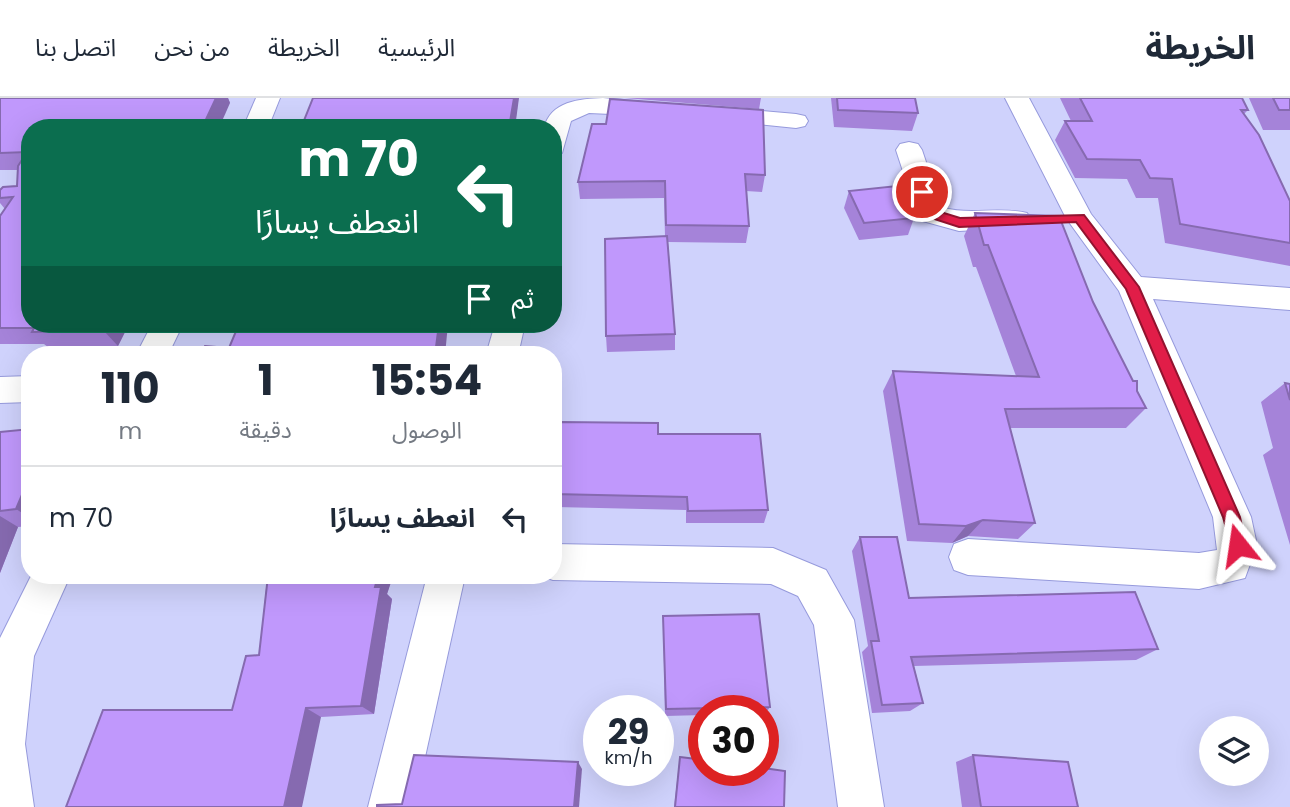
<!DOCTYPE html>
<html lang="ar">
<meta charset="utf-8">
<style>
:root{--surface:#fff;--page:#f6f6f7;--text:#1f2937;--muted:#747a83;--line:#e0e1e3}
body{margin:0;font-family:Poppins,"Noto Sans Arabic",sans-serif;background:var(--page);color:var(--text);direction:rtl;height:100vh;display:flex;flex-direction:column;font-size:26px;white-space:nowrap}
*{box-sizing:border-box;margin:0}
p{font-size:23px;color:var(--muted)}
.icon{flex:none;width:38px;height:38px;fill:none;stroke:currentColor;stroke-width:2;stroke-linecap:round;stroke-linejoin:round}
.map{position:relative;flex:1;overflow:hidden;direction:ltr}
.details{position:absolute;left:21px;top:248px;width:541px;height:238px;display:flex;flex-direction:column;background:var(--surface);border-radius:28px;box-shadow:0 7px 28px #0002;direction:rtl}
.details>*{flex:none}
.top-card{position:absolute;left:21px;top:21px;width:541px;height:214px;border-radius:28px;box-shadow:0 7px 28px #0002;direction:rtl;background:#0b6e4f;color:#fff;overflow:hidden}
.controls{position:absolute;left:1199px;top:618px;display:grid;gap:14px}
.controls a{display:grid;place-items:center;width:70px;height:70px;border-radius:50%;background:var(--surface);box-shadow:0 7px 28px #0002;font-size:35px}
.speed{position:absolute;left:583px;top:597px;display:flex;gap:14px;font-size:35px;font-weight:700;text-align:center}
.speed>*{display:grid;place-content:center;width:91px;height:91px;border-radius:50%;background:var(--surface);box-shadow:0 7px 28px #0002;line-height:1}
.speed small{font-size:18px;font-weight:400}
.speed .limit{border:10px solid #d22;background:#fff;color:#111}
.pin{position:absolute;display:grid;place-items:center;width:60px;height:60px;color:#fff;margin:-30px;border:4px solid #fff;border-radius:50%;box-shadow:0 2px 7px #0007}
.me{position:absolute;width:77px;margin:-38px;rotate:345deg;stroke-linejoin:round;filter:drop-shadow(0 0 5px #0008)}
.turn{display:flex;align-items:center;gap:24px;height:147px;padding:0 28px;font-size:32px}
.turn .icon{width:91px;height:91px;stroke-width:2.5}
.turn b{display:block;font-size:49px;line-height:60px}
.then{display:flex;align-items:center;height:66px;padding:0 28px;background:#0003;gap:14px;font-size:26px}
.eta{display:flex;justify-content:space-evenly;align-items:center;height:119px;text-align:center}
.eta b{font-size:42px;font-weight:700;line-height:49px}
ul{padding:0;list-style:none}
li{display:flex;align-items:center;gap:21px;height:105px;padding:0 28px;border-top:2px solid var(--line)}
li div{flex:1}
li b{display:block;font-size:26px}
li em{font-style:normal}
header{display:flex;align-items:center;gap:42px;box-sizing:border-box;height:98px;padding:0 35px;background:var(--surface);border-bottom:2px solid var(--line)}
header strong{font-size:33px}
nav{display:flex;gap:38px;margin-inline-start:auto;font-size:24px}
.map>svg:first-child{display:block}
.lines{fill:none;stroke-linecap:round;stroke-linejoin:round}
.minor-casing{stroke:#969adc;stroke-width:2}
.minor{fill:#fff;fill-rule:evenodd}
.wall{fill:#a583d9}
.shaded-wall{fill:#866ab0}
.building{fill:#c098fc;stroke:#866ab0;stroke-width:2}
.route{fill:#e11d48;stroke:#92132f;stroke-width:2}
</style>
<header>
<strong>الخريطة</strong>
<nav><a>الرئيسية</a><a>الخريطة</a><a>من نحن</a><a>اتصل بنا</a></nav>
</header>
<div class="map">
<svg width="1290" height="709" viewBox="0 0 1290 709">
<rect width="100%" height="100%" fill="#cfd2fc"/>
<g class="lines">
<!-- minor casing -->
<g class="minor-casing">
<g id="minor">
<polygon points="256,0 280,0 268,30 243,30"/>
<path d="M603 0 664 6 667 11 664 16 655 18 589 15 571 23 562 55 553 57V30H544C551 3 579 1 603 0Z"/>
<polygon points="1005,0 1029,0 1091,116 1141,179 1290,190 1290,212 1153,201 1251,419 1257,447 1245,480 1199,491 968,477 954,472 949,459 954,446 968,441 1199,455 1217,452 1213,419 1119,193 1066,120"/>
<polygon points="715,9 796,16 805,18 808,23 805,28 796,30 706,21 703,16 706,11"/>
<path d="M909 44 918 46 922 52 941 109C969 118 999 108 1027 115L1031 122 1027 129 959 133 919 122 896 52 900 46Z"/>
<polygon points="152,226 183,226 168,257 136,257"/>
<polygon points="495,226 525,226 518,257 486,257"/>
<polygon points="30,278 30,304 0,305 0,279"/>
<polygon points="553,446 773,450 826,472 854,522 884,709 838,709 814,527 798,498 771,486 553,482 542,478 553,478"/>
<polygon points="31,478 70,478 34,558 25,646 34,709 0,709 0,540"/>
<polygon points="427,478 465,478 414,709 368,709"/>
</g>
</g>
<!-- minor -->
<use href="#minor" class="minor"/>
</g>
<!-- wall -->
<g class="wall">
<polygon points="0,0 228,0 230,5 30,30 30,226 129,226 118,248 49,250 44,246 0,246 0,118 5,111 0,105 0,92 17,88 18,72 0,72"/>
<polygon points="625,0 761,0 759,11"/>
<polygon points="831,0 915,0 918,15 912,33 834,29"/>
<polygon points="1060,0 1242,0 1248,12 1244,16 1290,103 1290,168 1165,145 1158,100 1136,100 1127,81 1075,80 1055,42 1065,23 1071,23"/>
<polygon points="1249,0 1290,0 1290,32 1263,32"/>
<polygon points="592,26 765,77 762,94 746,93 749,128 746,145 668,144 675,236 675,252 607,254 606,238 665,138 664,100 580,101 578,84"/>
<polygon points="849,93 914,120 908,137 859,142 844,110"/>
<polygon points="975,115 1093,204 1146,310 1126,330 1010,330 1035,425 1018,441 968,438 952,445 907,443 883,293 893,273 1016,278 976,169 973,169 964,138"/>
<polygon points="1285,285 1290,286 1290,447 1263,357 1273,350 1261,304"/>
<polygon points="30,331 30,428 18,429 0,475 0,334"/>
<polygon points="658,336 768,412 764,425 686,425 686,412 556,409 553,396"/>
<polygon points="860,439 909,500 1158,551 1136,562 914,568 923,605 910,613 872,615 862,554 868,548 852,453"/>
<polygon points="213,478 393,478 387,496 392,501 374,616 321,619 232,612 259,557 267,481"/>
<polygon points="663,518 770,609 765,616 763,616 763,612 704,612 704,617 665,618"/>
<polygon points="973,657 1078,709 962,709 956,664"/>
<polygon points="680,659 784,709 674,709 679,666"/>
</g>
<!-- shaded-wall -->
<g class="shaded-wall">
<polygon points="216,0 228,0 230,5 219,30 202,30"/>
<polygon points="514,0 519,0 515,30 509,30"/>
<polygon points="106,226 129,226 118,248 103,232"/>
<polygon points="439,226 448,226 445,257 435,257"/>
<polygon points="30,378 30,420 16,411"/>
<polygon points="0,418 18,429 0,475"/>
<polygon points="983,422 968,438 952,445 966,428"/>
<polygon points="378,478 393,478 387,496 392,501 374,616 361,608 375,489"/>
<polygon points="306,610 321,619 302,709 284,709"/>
<polygon points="578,664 582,671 579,709 574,709"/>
</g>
<!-- building -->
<g class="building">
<polygon points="0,0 216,0 202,30 30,30 30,226 106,226 103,232 32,234 34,230 0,230 0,118 13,99 0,100 0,92 3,89 17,88 18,68 27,54 0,55"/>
<polygon points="313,0 514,0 509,30 301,30"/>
<polygon points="837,0 915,0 918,15 838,12"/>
<polygon points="1080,0 1242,0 1248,12 1241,12 1259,37 1290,103 1290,145 1180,126 1172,81 1150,80 1140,62 1087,61 1065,23 1092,23"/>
<polygon points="1273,0 1290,0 1290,12 1279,12"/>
<polygon points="610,1 763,12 765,77 745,76 749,128 666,127 665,83 578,84 592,26 606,26"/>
<polygon points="897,88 914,120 864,125 849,93"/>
<polygon points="975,115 1059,118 1093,204 1133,283 1137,283 1137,293 1146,310 1005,311 1035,425 983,422 966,428 919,426 893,273 1039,279 988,147 984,147"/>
<polygon points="667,138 675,236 606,238 605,141"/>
<polygon points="239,226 439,226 435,257 200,257 205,248 229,250"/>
<polygon points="1285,285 1290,286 1290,302"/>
<polygon points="560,324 658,325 658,336 760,336 768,412 688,413 687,399 553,396"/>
<polygon points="30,331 30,378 16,411 0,413 0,334"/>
<polygon points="860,439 897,439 909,500 1135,494 1158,551 911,559 923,605 882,607 871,543 879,543"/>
<polygon points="268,478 378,478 375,489 381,489 361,608 306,610 284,709 66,709 103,612 232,612 246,558 259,557"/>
<polygon points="759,516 770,609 666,611 663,518"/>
<polygon points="414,657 578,664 574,709 377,709 377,707 402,706"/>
<polygon points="973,657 1068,664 1078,709 981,709"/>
<polygon points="680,659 704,662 704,672 763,672 763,670 785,673 784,709 675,709"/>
</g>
<!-- route -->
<polygon class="route" points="918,91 927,91 934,112 960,120 1084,117 1139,189 1240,419 1246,447 1244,452 1232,452 1223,419 1126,191 1076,124 959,129 925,118"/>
</svg>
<div class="controls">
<a><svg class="icon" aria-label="layers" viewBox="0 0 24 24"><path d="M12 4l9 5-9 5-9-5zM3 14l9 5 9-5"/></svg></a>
</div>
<div class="speed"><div>29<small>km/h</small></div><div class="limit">30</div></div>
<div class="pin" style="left:922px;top:94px;background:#d93025"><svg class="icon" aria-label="arrive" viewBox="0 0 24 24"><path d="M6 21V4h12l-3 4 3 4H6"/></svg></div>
<svg class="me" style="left:1238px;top:447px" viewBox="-20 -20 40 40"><path d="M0-17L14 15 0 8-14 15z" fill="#e11d48" stroke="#fff" stroke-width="4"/></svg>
<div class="top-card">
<div class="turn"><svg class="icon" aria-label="left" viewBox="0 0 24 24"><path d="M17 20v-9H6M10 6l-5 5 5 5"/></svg><div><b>70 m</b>انعطف يسارًا</div></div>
<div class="then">ثم<svg class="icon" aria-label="arrive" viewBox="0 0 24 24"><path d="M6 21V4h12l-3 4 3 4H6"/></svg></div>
</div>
<section class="details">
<div class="eta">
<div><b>15:54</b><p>الوصول</p></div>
<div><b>1</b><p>دقيقة</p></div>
<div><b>110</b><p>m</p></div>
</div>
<ul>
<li><svg class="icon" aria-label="left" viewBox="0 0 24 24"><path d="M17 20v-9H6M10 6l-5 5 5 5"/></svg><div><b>انعطف يسارًا</b></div><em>70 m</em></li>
</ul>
</section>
</div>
